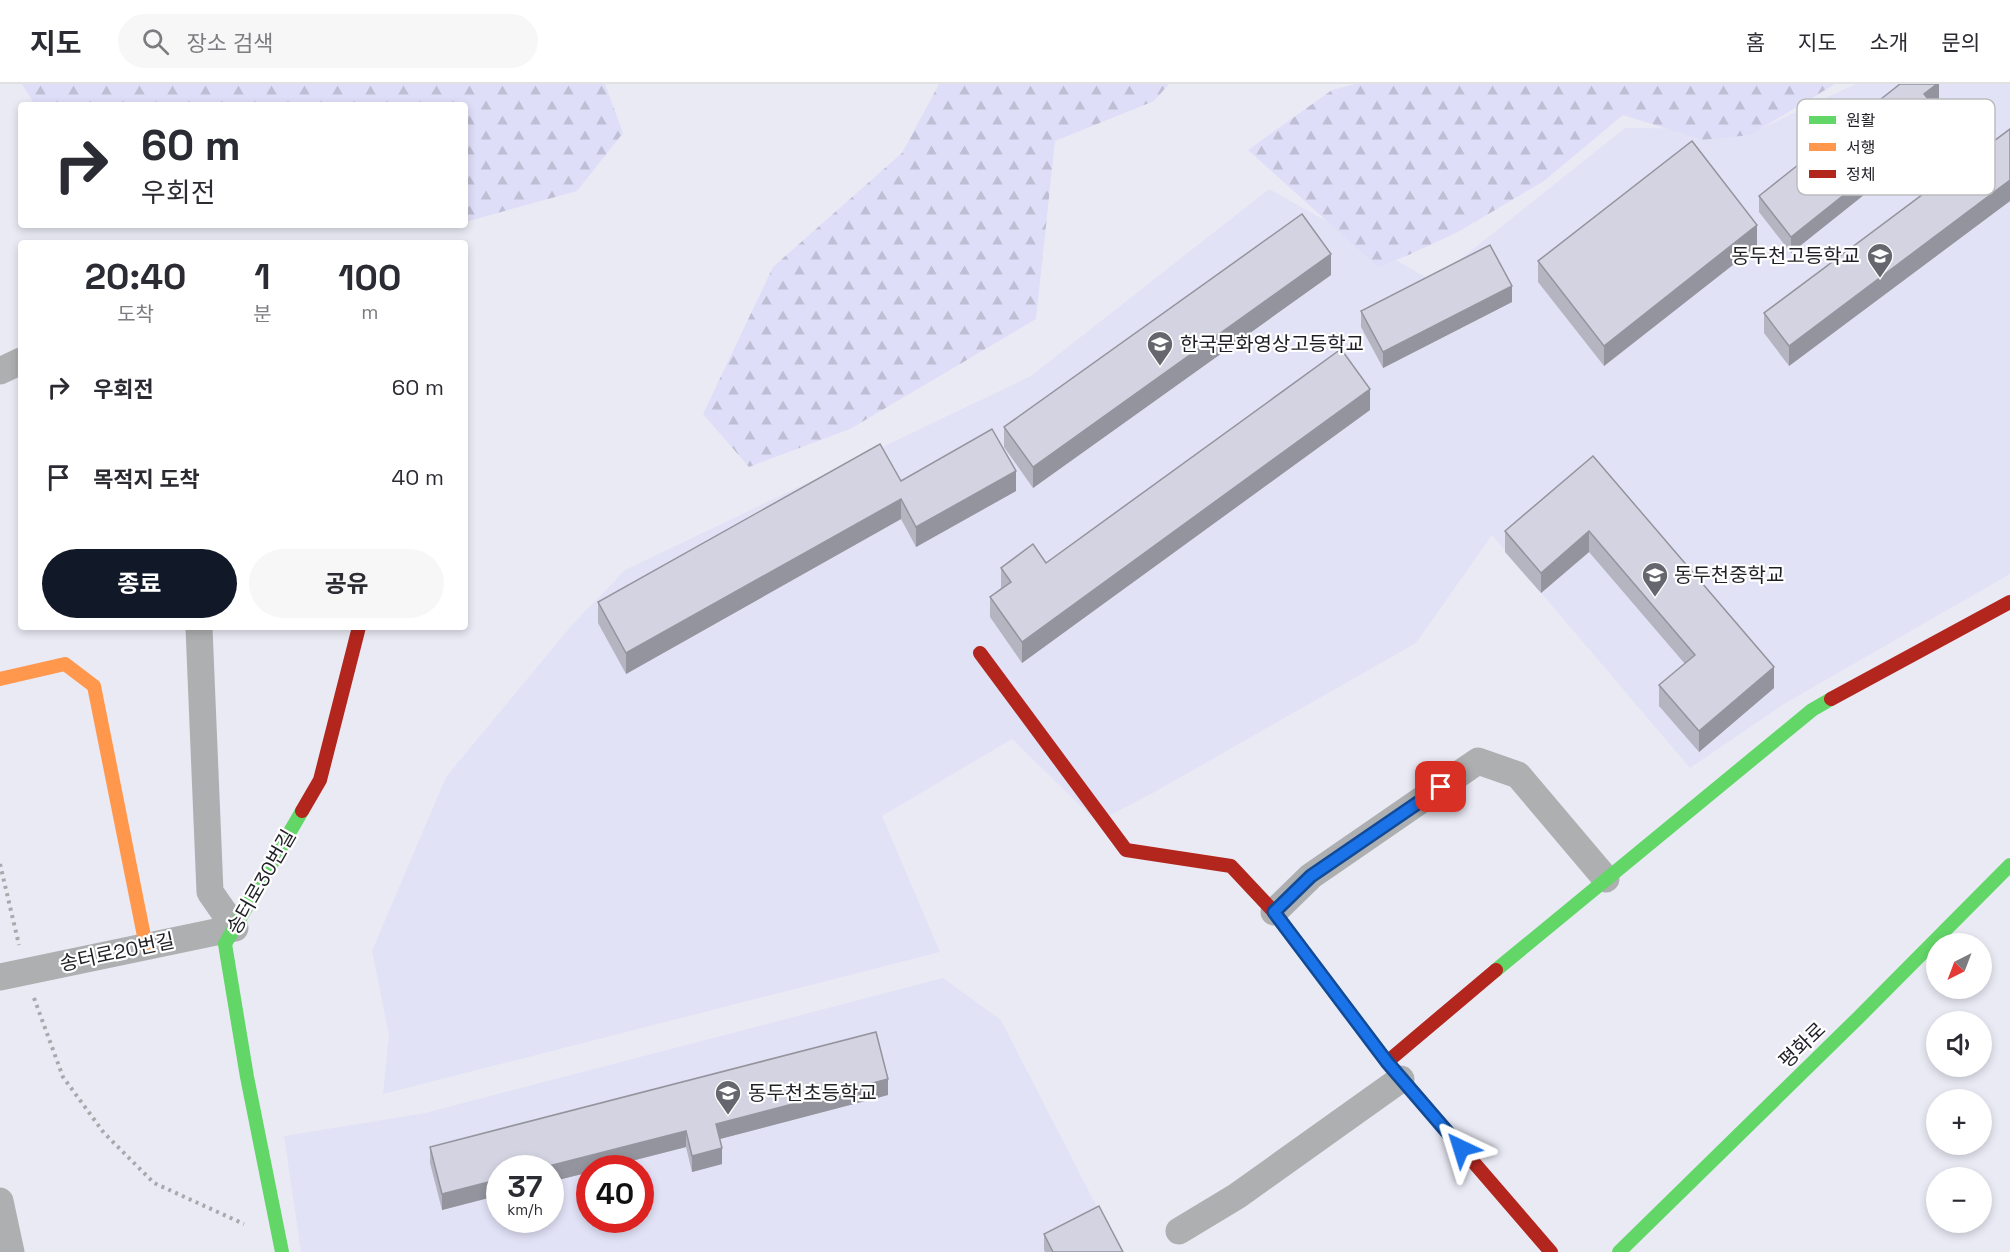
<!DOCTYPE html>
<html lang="ko">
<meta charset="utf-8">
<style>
:root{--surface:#fff;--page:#f7f7f7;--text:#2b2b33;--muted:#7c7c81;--line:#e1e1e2;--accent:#111827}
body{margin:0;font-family:"Space Grotesk","Noto Sans KR",sans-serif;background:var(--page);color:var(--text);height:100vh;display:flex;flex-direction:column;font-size:22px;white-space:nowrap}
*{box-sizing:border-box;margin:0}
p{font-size:20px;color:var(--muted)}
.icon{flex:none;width:33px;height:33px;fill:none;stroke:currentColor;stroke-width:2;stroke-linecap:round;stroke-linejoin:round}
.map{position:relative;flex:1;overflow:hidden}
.sheet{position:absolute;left:18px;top:156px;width:450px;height:390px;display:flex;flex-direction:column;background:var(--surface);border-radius:6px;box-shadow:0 3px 9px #0003}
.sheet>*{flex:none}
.banner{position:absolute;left:18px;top:18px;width:450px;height:126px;border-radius:6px;box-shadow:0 3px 9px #0003;background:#fff;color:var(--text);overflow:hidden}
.needle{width:39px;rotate:222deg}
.fabs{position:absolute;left:1926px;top:849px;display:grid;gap:12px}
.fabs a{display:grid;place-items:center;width:66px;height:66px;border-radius:50%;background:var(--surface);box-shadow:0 3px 9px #0003;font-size:30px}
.speed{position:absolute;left:486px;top:1071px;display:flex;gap:12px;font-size:30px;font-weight:700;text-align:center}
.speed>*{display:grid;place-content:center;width:78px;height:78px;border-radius:50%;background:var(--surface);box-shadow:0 3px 9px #0003;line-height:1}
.speed small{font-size:15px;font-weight:400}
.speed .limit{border:9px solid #d22;background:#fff;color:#111}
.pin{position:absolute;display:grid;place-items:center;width:51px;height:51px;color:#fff;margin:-26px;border-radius:12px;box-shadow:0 3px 9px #0006}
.me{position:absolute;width:66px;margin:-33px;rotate:319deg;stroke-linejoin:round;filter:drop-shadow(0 0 4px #0008)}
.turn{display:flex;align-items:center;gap:21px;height:126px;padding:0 24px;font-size:27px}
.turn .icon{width:78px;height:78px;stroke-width:2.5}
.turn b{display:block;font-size:42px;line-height:51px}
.eta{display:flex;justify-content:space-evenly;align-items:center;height:102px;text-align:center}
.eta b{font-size:36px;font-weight:700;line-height:42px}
.button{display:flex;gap:12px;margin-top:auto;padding:12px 24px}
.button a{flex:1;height:69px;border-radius:36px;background:var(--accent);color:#fff;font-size:24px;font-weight:700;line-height:69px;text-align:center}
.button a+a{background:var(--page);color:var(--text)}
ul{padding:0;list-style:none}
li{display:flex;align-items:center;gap:18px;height:90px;padding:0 24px}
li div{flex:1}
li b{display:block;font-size:22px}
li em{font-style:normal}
header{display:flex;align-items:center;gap:36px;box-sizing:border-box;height:84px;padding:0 30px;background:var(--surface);border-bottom:2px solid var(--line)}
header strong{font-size:28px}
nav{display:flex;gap:33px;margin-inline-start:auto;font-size:21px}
.search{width:420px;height:54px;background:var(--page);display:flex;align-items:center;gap:15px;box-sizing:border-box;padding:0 21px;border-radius:33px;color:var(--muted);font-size:22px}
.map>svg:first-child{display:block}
.built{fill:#e2e2f7;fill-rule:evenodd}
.forest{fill:url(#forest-firs)}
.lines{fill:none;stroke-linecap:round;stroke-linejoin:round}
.path{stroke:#a8a9ab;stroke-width:4;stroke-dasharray:3 4.5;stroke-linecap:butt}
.street{stroke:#aeafb1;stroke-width:27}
.fast{stroke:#63d668;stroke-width:14}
.slow{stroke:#ff974d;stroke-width:14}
.jam{stroke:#b3261e;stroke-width:14}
.wall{fill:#b5b5c2}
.shaded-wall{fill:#94949e}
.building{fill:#d3d3e2;stroke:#94949e;stroke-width:1.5}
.route-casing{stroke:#114b97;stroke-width:15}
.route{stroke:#1a73e8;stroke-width:10}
.labels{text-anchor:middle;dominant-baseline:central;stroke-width:4.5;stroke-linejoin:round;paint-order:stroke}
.poi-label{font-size:20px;fill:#1f1f26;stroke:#fff;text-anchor:start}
.street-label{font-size:20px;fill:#1f1f26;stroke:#fff}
.key{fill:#fff;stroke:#bcbcbe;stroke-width:1.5}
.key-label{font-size:16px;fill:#1f1f26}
</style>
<header>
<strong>지도</strong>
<div class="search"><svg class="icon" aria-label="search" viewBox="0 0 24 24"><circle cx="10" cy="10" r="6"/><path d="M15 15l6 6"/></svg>장소 검색</div>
<nav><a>홈</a><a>지도</a><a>소개</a><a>문의</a></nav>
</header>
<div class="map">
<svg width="2010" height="1168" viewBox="0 0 2010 1168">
<defs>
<pattern id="forest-firs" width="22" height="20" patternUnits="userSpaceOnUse" patternTransform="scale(1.5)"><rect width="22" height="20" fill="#dedef8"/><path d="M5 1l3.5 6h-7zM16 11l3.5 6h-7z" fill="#bebed4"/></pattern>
</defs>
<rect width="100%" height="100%" fill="#eaeaf5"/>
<!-- built -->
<g class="built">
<polygon points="1856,0 2010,0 2010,490 1784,620 1690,684 1492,451 1416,559 1151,710 1097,738 1012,655 882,732 940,868 383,1010 389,951 372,867 446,693 572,541 625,486 1031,292 1269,105 1433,197 1625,44 1760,45"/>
<path d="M943 894 1001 936 1120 1168H301L284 1052 425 1029ZM500 1084H550V1136H500ZM590 1084H640V1136H590Z"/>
</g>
<!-- forest -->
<g class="forest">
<polygon points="22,0 605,0 623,49 577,107 465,138 465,21 35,21"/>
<polygon points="939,0 1169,0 1154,17 1055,57 1036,235 850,345 749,383 703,330 773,183 902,69"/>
<polygon points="1355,0 1835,0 1750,51 1703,56 1623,31 1544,97 1456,149 1406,172 1378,183 1248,66 1332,6"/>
</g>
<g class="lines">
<!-- path -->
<g class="path">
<polyline points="0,780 19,861"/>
<polyline points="34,914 63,993 104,1049 154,1099 244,1140"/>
</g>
<!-- street -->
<g class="street">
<polyline points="0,287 21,277"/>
<polyline points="1274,828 1311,792 1478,677 1518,691 1606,795"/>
<polyline points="0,893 235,844 210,808 199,544"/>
<polyline points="0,1117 11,1168"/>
<polyline points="1179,1147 1237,1112 1401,995"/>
</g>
<!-- fast -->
<g class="fast">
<polyline points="1301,864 1387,978"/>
<polyline points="1496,886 1812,626 1831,615"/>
<polyline points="282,1168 247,993 225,860 302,727"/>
<polyline points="1619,1168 1859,933 2010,781"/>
</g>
<!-- slow -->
<polyline class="slow" points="0,595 65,580 94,602 146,862"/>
<!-- jam -->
<g class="jam">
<polyline points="980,569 1126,766 1231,782 1274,828 1301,864"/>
<polyline points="1831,615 2010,518"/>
<polyline points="302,727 320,696 359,543"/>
<polyline points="1496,886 1387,978 1551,1168"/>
</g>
</g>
<!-- wall -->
<g class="wall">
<polygon points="1939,0 1939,15 1932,20 1934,39 1929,43 1929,59 1791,169 1759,128 1759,112"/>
<polygon points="2010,45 2010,117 1789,282 1764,249 1764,229"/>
<polygon points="1757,162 1604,282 1538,198 1538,177"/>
<polygon points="1331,191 1033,404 1004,363 1004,343"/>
<polygon points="1512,218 1383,284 1361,243 1361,227"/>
<polygon points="1370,326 1022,579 990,533 990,513 1001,504 1001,484 1046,479"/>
<polygon points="1593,372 1774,604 1699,668 1659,622 1659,601 1685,580 1589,468 1541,509 1505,468 1505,447"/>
<polygon points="901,397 1016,407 916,463 901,435 626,590 598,539 598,518"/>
<polygon points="888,1011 720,1055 722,1080 692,1088 686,1063 604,1084 590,1084 590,1088 550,1098 500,1084 500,1111 442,1126 430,1079 430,1063"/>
<polygon points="1044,1150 1123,1168 1045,1168 1044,1166"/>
</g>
<!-- shaded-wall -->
<g class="shaded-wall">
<polygon points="1937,0 1939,0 1939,15 1924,26 1924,10"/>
<polygon points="1934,23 1934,39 1921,49 1921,33"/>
<polygon points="1929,43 1929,59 1791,169 1791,153"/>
<polygon points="2010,96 2010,117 1789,282 1789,262"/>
<polygon points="1757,141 1757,162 1604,282 1604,262"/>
<polygon points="1331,170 1331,191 1033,404 1033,383"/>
<polygon points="1512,202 1512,218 1383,284 1383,268"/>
<polygon points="1370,305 1370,326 1022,579 1022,558"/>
<polygon points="1016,387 1016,407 916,463 916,443"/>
<polygon points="901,415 901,435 626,590 626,569"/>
<polygon points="1589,447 1589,468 1541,509 1541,489"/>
<polygon points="1774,583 1774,604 1699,668 1699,647"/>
<polygon points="888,995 888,1011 716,1056 716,1040"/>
<polygon points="686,1047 686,1063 604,1084 590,1084 590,1088 550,1098 550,1084 541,1084"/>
<polygon points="722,1064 722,1080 692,1088 692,1072"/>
<polygon points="500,1095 500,1111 442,1126 442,1110"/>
</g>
<!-- building -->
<g class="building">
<polygon points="1900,0 1937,0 1924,10 1934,23 1921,33 1929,43 1791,153 1759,112"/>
<polygon points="2010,45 2010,96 1789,262 1764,229"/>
<polygon points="1692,57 1757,141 1604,262 1538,177"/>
<polygon points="1302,130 1331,170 1033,383 1004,343"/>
<polygon points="1490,161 1512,202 1383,268 1361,227"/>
<polygon points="1341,265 1370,305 1022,558 990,513 1011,498 1001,484 1033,460 1046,479"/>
<polygon points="992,345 1016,387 916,443 901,415 626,569 598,518 880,360 901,397"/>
<polygon points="1593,372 1774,583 1699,647 1659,601 1695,571 1589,447 1541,489 1505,447"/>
<polygon points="876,948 888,995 716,1040 722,1064 692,1072 686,1047 541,1084 500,1084 500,1095 442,1110 430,1063"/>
<polygon points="1099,1122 1123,1168 1053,1168 1044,1150"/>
</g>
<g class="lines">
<!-- route casing -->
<g class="route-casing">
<polyline id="route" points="1441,703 1311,792 1274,828 1387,978 1461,1064"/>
</g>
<!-- route -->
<use href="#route" class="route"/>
</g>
<!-- icons -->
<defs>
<g id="school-pin" transform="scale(1.35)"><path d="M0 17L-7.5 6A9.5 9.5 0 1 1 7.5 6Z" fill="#66666e" stroke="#fff"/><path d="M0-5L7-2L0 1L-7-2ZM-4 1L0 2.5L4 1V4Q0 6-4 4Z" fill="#fff"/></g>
</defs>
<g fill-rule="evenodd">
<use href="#school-pin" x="1880" y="172"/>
<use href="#school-pin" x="1160" y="260"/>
<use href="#school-pin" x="1655" y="491"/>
<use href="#school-pin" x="728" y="1009"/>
</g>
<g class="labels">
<!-- poi labels -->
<g class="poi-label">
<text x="1860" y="172" text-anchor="end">동두천고등학교</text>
<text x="1180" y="260">한국문화영상고등학교</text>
<text x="1674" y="491">동두천중학교</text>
<text x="748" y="1009">동두천초등학교</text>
</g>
<!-- street labels -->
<g class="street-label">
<text transform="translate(261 798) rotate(-60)">송터로30번길</text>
<text transform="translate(117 868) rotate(-12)">송터로20번길</text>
<text transform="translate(1802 961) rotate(-44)">평화로</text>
</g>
</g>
<!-- legend -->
<rect x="1797" y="15" width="198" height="96" rx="9" class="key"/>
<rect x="1809" y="32" width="27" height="8" fill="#63d668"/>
<rect x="1809" y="59" width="27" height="8" fill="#ff974d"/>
<rect x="1809" y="86" width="27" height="8" fill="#b3261e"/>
<g class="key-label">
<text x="1846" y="42">원활</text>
<text x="1846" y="69">서행</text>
<text x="1846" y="96">정체</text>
</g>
</svg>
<div class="fabs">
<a><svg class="needle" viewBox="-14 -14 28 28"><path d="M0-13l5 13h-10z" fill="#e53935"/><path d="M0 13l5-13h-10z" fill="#7c7c81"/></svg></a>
<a><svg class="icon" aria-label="sound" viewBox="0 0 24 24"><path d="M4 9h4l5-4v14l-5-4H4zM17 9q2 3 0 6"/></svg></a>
<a>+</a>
<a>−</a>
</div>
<div class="speed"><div>37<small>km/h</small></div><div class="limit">40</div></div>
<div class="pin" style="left:1441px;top:703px;background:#d93025"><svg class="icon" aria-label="arrive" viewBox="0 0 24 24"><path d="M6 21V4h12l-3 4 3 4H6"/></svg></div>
<svg class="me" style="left:1461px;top:1064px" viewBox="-20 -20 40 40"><path d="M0-17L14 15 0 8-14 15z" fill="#1a73e8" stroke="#fff" stroke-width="4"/></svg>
<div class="banner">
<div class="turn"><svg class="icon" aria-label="right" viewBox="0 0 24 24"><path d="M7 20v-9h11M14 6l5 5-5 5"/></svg><div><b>60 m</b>우회전</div></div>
</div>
<section class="sheet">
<div class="eta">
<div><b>20:40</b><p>도착</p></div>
<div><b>1</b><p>분</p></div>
<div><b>100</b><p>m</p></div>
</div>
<ul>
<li><svg class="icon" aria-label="right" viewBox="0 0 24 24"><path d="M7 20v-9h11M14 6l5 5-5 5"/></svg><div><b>우회전</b></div><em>60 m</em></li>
<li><svg class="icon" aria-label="arrive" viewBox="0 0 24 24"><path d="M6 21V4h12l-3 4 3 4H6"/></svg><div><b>목적지 도착</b></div><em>40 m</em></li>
</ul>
<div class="button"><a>종료</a><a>공유</a></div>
</section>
</div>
